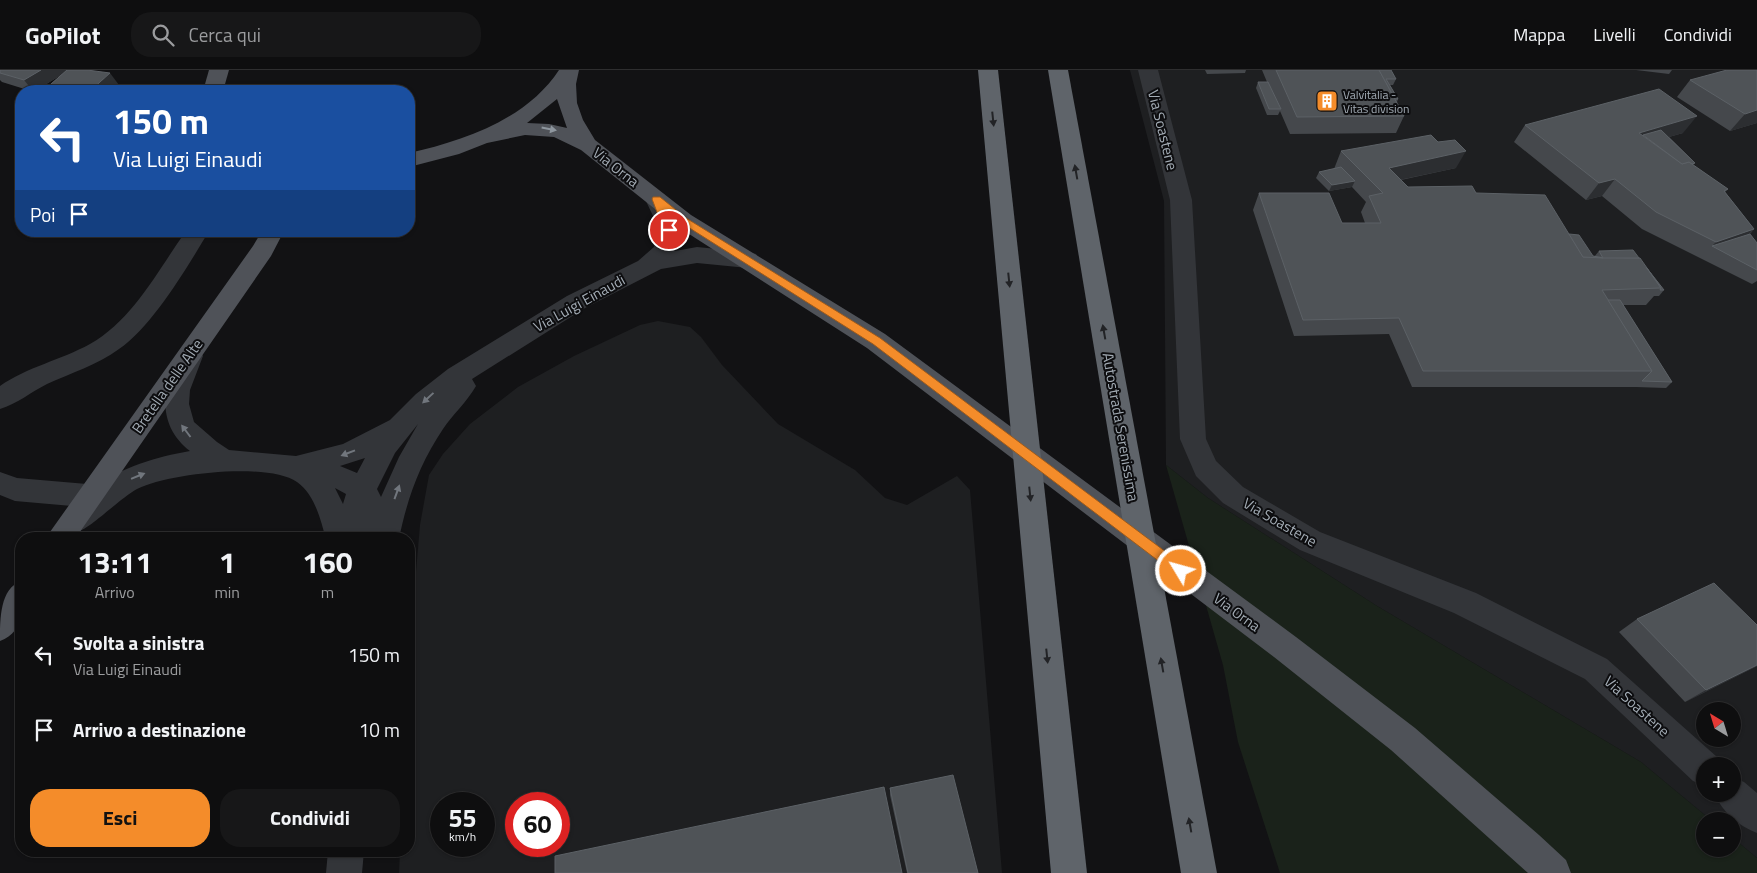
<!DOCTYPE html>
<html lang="it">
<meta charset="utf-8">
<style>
:root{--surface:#0e0e0f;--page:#171718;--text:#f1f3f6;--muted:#9b9c9e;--line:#2e2e2f;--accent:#f48c2a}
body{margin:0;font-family:"Titillium Web",sans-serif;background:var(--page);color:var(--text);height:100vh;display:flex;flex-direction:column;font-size:19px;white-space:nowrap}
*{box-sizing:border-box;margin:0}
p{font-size:16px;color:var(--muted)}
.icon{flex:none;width:28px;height:28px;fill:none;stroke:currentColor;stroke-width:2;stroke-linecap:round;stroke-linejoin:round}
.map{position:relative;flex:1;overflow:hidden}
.side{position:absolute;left:15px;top:462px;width:400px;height:325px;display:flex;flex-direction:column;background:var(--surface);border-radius:20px;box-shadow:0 1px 4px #0004,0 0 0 1px var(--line)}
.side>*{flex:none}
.guide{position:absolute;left:15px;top:15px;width:400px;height:152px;border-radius:20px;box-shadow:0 1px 4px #0004,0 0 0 1px var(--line);background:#1a4fa0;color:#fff;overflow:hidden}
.needle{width:32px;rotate:322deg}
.tools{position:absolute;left:1696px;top:632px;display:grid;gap:10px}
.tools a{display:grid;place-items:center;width:45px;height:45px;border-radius:50%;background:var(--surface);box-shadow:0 1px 4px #0004,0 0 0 1px var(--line);font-size:25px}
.speed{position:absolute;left:430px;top:722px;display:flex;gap:10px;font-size:25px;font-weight:700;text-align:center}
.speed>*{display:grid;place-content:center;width:65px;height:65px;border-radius:50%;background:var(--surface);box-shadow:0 1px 4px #0004,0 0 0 1px var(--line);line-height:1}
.speed small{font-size:12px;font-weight:400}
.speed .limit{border:8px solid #d22;background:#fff;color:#111}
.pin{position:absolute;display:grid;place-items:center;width:42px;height:42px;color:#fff;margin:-21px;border:2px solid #fff;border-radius:50%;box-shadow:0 1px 5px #0007}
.me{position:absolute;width:55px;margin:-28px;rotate:307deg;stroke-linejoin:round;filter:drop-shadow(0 0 4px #0008)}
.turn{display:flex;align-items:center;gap:18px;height:105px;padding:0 15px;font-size:22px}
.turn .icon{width:65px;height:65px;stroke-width:2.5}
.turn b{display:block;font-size:35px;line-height:42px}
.then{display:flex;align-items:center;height:48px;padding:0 15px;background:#0003;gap:10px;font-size:19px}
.eta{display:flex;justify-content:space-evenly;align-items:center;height:85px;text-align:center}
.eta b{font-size:30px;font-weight:700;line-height:35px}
.primary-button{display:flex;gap:10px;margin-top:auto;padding:10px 15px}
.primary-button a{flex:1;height:58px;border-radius:20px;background:var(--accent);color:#111;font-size:20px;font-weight:700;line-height:58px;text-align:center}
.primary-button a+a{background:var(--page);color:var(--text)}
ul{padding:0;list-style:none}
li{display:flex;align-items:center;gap:15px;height:75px;padding:0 15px}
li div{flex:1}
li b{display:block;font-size:19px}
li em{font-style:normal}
header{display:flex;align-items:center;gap:30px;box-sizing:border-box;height:70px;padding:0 25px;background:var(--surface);border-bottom:1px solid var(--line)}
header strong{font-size:24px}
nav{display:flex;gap:28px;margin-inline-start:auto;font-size:18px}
.search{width:350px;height:45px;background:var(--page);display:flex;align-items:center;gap:12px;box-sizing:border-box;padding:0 18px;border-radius:20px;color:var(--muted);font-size:19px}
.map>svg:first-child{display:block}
.built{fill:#1e1f21;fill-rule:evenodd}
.green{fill:#1a221a}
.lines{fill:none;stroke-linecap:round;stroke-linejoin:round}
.minor{fill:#333539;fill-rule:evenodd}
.primary{fill:#4f5258;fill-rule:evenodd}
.motorway{fill:#5f646a;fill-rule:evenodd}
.wall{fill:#45484c}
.shaded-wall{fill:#2c2e31}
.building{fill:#4f5357;stroke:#5c6166}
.oneway{fill:#222326}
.oneway2{fill:#8e969e}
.oneway3{fill:#71767d}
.route{fill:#f48c2a;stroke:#9f5b1b}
.labels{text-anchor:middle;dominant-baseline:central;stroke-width:4;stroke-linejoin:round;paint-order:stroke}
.far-poi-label{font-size:12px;fill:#a3acb5;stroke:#0d0d0f;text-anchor:start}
.street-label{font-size:15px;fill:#a3acb5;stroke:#0d0d0f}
</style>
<header>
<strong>GoPilot</strong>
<div class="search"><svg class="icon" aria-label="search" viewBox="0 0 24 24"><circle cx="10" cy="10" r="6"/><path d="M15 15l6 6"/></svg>Cerca qui</div>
<nav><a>Mappa</a><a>Livelli</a><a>Condividi</a></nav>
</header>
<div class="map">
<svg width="1757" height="803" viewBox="0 0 1757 803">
<rect width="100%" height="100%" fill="#121214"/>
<!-- built -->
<g class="built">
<path d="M1130 0H1757V788L1733 768 1732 751H1712L1641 692 1377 536 1208 428 1166 395 1164 131ZM1705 641H1732V669H1705ZM1705 696H1732V724H1705Z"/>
<path d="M658 251 690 257 701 267 722 295 778 354 855 400 885 428 907 435 957 406 970 420 1002 803H399L400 781H409V638L413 537 420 455 429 405 443 384 470 354 518 317 574 286 640 255ZM441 734H484V776H441ZM516 734H559V776H516Z"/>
</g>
<!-- green -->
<polygon class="green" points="1166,395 1208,428 1377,536 1641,692 1712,751 1705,751 1705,779 1732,779 1733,768 1757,788 1757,803 1280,803 1238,672 1223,595"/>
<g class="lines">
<!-- minor -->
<g class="minor">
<polygon points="1138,0 1158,0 1192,130 1206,369 1216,391 1243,417 1320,462 1476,523 1607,589 1717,687 1721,696 1705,696 1705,716 1693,711 1585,609 1454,543 1300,480 1223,433 1196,406 1180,369 1170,130"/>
<path d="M656 122 664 124C675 142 685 160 675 181L697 177 748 182 756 184 760 190 756 196 748 198 697 193 661 199 585 238 472 309 476 316C467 332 453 344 443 359 420 393 407 429 399 469H326C320 448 315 425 297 412 268 392 169 403 137 419 123 426 88 460 79 461 76 461 71 459 68 458L64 449 72 436 15 431 0 425V402L17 408 87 414 95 417C122 397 156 387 190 381 155 354 162 314 181 279L190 277 199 279 203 286 190 320 189 334 194 352 217 372 229 380 296 386 343 374 390 350 416 324 448 299 567 226 638 191 654 177 657 166 654 148 645 129 648 124ZM418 354 399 387 381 427 377 419 395 383ZM365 388 357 403 340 396ZM335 418 346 424 343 434Z"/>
<path d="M186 161H209C188 196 152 257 119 279 97 295 71 303 47 314 31 322 17 334 0 339V316C27 297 61 290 90 274 133 250 158 200 186 161Z"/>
<path d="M1732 707 1744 712 1757 723V763C1739 756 1722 742 1715 724H1732Z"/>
<polygon points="328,781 364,781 362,803 326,803"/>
</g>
<!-- primary -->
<g class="primary">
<polygon points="209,0 229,0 223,21 203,21"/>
<path d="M559 0H579L576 14 577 33 583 50 595 70 691 145 885 264 1296 567 1415 658 1539 765 1566 790 1571 803H1528L1391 680 1274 587 867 278 675 155 581 80 554 67 525 65 487 73 459 84 409 97V83C464 71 527 49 559 0ZM557 29 567 58 549 54 527 53Z"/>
<polygon points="262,161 284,161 271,186 75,469 45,469 253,176"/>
<path d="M21 511C21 535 27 561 0 571 0 548 0 519 21 511Z"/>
</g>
<!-- motorway -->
<g class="motorway">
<polygon points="978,0 998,0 1087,803 1051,803"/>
<polygon points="1048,0 1068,0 1217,803 1181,803"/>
</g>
</g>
<!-- wall -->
<g class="wall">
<polygon points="0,0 87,0 119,15 112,21 43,21 61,5 35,21 31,21 2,12 0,10"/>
<polygon points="1205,0 1246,0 1245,3 1207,4"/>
<polygon points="1262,0 1391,0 1396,9 1393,15 1390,15 1398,29 1397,32 1404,46 1396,63 1290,64 1280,41 1278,45 1267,45 1256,18 1258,12 1267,12"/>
<polygon points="1636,0 1672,0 1669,4"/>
<polygon points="1757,0 1757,53 1730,61 1677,27 1690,10"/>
<polygon points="1525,55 1683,63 1669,67 1695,93 1693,95 1728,119 1725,122 1754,159 1750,164 1757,173 1757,211 1752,214 1642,159 1602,126 1586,130 1514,72"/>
<polygon points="1341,81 1456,98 1401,110 1408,117 1476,123 1569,164 1593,186 1594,187 1599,181 1646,197 1664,220 1659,226 1654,226 1646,235 1623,235 1672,312 1666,318 1636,317 1412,317 1389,264 1294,266 1253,140 1259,123 1342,153 1365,153 1361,142 1366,132 1352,117 1329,121 1316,108 1319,102 1334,99"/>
<polygon points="1637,549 1757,596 1685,632 1619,562"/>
<polygon points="890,718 978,803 907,803 890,725"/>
</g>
<!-- shaded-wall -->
<g class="shaded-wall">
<polygon points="41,0 69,0 35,21 33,21 24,10"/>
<polygon points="110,3 119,15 112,21 90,21"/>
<polygon points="1757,40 1757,53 1730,61 1745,44"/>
<polygon points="1697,46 1683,63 1644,74 1639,63"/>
<polygon points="1466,81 1456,98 1380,114 1389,98"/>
<polygon points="1615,109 1602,126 1586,130 1599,113"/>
<polygon points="1355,111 1352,117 1329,121 1332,115"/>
<polygon points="1754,159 1738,176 1712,176 1716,172"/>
<polygon points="1757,595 1757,596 1685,632 1706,620"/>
</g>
<!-- building -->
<g class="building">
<polygon points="0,0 41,0 24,10 0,3"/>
<polygon points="67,0 87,0 110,3 90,21 43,21"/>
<polygon points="1276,0 1379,0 1404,46 1297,47"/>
<polygon points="1379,0 1391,0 1396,9 1386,9 1398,29 1395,29"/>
<polygon points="1727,0 1757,0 1757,40 1745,44 1690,10"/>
<polygon points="1258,12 1268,12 1281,39 1269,39"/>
<polygon points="1659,19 1697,46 1639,63 1682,94 1689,92 1728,119 1724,121 1754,159 1716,172 1656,142 1615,109 1599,113 1525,55"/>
<polygon points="1661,60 1695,93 1692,94 1689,92 1682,94 1643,65"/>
<polygon points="1431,65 1438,72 1455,70 1466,81 1389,98 1408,117 1472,116 1476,123 1545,125 1583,187 1640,188 1661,218 1602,220 1652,301 1423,301 1399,248 1303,250 1259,123 1329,123 1342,153 1381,153 1369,126 1383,123 1341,81"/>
<polygon points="1341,97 1355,111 1332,115 1319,102"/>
<polygon points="1569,164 1579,165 1593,186 1603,188 1583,187"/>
<polygon points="1750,164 1757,173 1757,200 1712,176"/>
<polygon points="1633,180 1639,188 1603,188 1599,181"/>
<polygon points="1646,197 1664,220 1660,220 1661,218"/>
<polygon points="1608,230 1620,230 1672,312 1642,311 1652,301"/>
<polygon points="1714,513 1757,555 1757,595 1706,620 1637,549"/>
<polygon points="953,705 978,803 908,803 890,718"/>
<polygon points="884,717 902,803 555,803 555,786"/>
</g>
<!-- one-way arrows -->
<defs><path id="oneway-solid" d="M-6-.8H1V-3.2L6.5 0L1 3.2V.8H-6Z" transform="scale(1.25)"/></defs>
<g class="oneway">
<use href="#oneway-solid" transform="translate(993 49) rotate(84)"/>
<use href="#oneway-solid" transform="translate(1076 102) rotate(-100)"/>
<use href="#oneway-solid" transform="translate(1009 210) rotate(84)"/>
<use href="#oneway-solid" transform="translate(1104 262) rotate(-100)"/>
<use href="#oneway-solid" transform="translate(1030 424) rotate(84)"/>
<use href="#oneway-solid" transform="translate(1047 586) rotate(84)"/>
<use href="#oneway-solid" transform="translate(1162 595) rotate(-100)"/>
<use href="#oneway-solid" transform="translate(1190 755) rotate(-100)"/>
</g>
<use class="oneway2" href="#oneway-solid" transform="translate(549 59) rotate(11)"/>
<g class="oneway3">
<use href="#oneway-solid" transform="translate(428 328) rotate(137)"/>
<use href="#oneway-solid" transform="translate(186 361) rotate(-127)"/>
<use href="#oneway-solid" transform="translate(348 383) rotate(159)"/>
<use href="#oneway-solid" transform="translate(138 406) rotate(-22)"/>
<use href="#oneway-solid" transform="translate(397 422) rotate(-70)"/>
</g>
<!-- route -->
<polygon class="route" points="653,127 660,127 686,148 880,268 1186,497 1187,501 1186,505 1177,505 873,274 680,152 666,141 673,160 669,164 665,163 652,129"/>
<!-- icons -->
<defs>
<g id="building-square" transform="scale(1.125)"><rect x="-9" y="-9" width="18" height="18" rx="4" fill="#f48c2a" stroke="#0d0d0f"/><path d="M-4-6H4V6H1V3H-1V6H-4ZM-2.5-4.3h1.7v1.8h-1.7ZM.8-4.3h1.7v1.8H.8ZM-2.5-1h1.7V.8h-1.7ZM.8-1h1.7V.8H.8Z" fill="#fff"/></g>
</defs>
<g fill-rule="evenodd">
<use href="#building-square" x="1327" y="31"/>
</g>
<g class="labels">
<!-- far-poi labels -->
<g class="far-poi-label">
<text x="1343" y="24">Valvitalia -<tspan x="1343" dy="14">Vitas division</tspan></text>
</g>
<!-- street labels -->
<g class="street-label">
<text transform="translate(1163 60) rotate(76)">Via Soastene</text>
<text transform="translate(616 97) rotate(38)">Via Orna</text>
<text transform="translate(579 233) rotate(-29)">Via Luigi Einaudi</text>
<text transform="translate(167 316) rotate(-55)">Bretella delle Alte</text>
<text transform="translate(1121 357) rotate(80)">Autostrada Serenissima</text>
<text transform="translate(1280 452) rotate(30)">Via Soastene</text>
<text transform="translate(1237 542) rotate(36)">Via Orna</text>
<text transform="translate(1637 636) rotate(42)">Via Soastene</text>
</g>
</g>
</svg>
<div class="tools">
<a><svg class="needle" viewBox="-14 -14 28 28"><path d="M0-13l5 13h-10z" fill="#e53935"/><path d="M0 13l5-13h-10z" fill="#9b9c9e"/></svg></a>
<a>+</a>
<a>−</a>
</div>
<div class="speed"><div>55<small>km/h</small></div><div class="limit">60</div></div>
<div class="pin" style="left:669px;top:160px;background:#d93025"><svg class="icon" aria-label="arrive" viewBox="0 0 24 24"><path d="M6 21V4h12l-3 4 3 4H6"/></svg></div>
<svg class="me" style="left:1181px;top:501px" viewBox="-20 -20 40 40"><circle r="17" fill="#f48c2a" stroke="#fff" stroke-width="3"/><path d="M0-11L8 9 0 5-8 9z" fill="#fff"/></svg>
<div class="guide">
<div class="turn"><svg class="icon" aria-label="left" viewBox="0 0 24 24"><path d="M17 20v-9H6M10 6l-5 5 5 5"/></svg><div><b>150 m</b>Via Luigi Einaudi</div></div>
<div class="then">Poi<svg class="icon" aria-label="arrive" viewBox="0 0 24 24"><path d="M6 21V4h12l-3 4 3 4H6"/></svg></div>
</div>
<section class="side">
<div class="eta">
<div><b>13:11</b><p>Arrivo</p></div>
<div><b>1</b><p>min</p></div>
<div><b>160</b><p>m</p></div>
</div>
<ul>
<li><svg class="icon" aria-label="left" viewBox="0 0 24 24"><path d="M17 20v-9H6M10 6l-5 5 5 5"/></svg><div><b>Svolta a sinistra</b><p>Via Luigi Einaudi</p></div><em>150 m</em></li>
<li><svg class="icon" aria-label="arrive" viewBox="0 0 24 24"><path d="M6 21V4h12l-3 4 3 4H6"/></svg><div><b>Arrivo a destinazione</b></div><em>10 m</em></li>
</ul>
<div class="primary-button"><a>Esci</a><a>Condividi</a></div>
</section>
</div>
